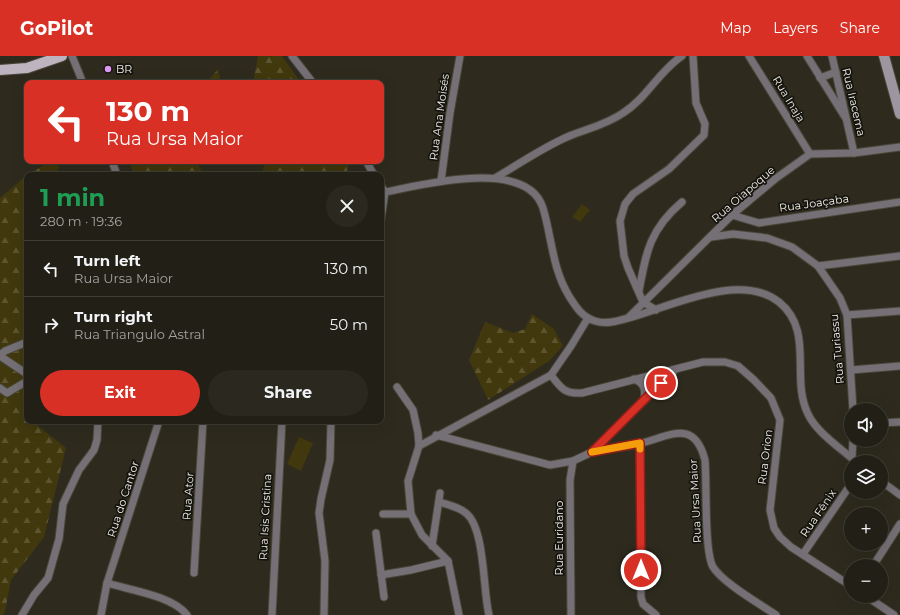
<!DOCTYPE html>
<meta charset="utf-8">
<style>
:root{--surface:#222016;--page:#2a281f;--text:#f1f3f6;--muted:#a2a3a1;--line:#3f3e35;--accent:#d93025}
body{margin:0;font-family:Montserrat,sans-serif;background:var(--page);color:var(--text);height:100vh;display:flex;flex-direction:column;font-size:15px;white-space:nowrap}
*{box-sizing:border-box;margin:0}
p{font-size:13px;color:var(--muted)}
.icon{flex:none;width:22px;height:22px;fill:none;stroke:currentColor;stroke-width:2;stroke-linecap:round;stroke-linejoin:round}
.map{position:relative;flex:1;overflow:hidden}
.drawer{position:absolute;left:24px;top:116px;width:360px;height:252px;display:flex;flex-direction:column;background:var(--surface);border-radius:8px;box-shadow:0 4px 16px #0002,0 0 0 1px var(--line)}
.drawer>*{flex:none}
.hud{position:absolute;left:24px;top:24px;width:360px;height:84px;border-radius:8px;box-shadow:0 4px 16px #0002,0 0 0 1px var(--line);background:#d93025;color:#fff;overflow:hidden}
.buttons{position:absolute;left:844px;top:347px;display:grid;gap:8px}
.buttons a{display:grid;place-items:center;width:44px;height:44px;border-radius:50%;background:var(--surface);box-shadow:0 4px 16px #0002,0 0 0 1px var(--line);font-size:20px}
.pin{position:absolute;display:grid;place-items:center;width:34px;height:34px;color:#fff;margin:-17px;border:2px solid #fff;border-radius:50%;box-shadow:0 1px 4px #0007}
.me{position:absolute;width:44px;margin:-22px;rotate:0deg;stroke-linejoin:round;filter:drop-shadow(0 0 3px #0008)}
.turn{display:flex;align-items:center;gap:14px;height:84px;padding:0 16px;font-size:18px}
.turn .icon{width:52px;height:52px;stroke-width:2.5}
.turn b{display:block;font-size:28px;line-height:34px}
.round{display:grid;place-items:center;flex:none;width:42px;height:42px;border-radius:21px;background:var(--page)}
.headline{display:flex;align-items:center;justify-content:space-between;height:68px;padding:0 16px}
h1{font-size:24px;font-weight:700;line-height:30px;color:#1e9e55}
.cta{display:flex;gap:8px;margin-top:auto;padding:8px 16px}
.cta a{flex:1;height:46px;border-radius:24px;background:var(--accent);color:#fff;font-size:16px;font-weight:700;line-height:46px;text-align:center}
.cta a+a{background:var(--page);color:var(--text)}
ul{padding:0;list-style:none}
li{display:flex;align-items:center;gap:12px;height:56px;padding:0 16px;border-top:1px solid var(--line)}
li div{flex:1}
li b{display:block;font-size:15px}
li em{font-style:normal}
header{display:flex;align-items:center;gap:24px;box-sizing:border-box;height:56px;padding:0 20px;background:var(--accent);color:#fff}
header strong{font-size:19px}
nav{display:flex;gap:22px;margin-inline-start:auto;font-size:14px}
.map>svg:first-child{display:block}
.forest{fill:url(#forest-firs)}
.pitch{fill:#41380d}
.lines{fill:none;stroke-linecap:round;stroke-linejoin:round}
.street-casing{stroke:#49473a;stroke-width:9}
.secondary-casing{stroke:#49473a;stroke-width:12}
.primary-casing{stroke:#49473a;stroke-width:12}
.street{stroke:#747075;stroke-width:7}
.secondary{stroke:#9d96a0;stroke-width:10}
.primary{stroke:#bdb4c0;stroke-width:10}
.route-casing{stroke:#8d1f18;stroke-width:10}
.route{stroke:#d93025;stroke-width:7}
.slow{stroke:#f59e0b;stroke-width:7}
.poi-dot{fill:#dc99f4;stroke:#15130e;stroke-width:1.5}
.labels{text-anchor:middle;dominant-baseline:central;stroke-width:3.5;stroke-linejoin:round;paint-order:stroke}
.poi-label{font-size:11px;fill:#f2f0e8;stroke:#15130e;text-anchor:start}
.street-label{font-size:11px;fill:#f2f0e8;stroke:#15130e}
</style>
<header>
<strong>GoPilot</strong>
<nav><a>Map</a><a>Layers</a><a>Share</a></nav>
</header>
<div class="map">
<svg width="900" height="559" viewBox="0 0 900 559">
<defs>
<pattern id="forest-firs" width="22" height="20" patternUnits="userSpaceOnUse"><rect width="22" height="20" fill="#41380d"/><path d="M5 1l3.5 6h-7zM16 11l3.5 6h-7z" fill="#5d5530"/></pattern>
</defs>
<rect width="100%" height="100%" fill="#2e2b1e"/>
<!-- forest -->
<g class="forest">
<polygon points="258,0 282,0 301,27 253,27"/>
<polygon points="218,13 221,27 206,27"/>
<polygon points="51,105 60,105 57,119 27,119"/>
<polygon points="130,105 196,105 204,119 133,119"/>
<polygon points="265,105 350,105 346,119 262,119"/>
<polygon points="27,119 27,365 32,365 66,392 44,481 11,524 5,555 3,559 0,559 0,142"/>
<polygon points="532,258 554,273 563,290 549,305 488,344 469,304 485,266 513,277 525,273"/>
</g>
<!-- pitch -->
<g class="pitch">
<polygon points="582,148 590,154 580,166 572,161"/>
<polygon points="299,381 313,387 301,415 287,408"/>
</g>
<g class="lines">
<!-- street casing -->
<g class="street-casing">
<g id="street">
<polyline points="72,0 83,27"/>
<polyline points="292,0 313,27"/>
<polyline points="749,0 810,98"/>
<polyline points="807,0 845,61"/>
<polyline points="832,0 854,97"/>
<polyline points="820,22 836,16"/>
<polyline points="112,105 117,119"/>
<polyline points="366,105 374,119"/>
<path d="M495 122C519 108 542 92 567 81 586 73 606 69 623 57 647 42 659 15 682 0"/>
<polyline points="441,125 450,57 460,0"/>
<polyline points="381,130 385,136 381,163"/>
<path d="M385 136C422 129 527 101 543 152 552 182 552 212 569 240 576 251 582 261 595 265 607 269 621 264 632 261 674 249 741 216 779 246 815 275 790 322 808 358 816 376 842 393 856 406"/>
<polyline points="732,159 759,167 900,146"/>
<polyline points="711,181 733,178 767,182 792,191 818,210 840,242 847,259 853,354"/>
<polyline points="818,210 900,200"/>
<path d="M639 235C646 196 650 173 682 146"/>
<polyline points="656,254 643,246 628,212 624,200 620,165 625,148 633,138 669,113 704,79 705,68 696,47 693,0"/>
<polyline points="847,259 900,255"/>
<polyline points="629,261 732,159 775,123 810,98 854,97 900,91"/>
<polyline points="0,299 5,295 27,286"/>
<polyline points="0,300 27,318"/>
<polyline points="851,314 900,310"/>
<path d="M551 319C561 332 564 338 582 337L703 306H725L738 310 754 324 771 342 780 364 770 454 774 472 780 481 791 491 851 530"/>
<path d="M634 323C644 327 646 333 644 344"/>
<polyline points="397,331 413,354 418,377 419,390 408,425 411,458 422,479 448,505 459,559"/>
<polyline points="0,332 7,337 27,325"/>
<polyline points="881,367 900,366"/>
<polyline points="436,379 550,409 573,405 592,396 674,315"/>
<polyline points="640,387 641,541 643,548 656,559"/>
<polyline points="419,390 551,319 571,290 588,262"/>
<path d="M592 396C608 393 623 391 638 388 669 381 694 361 705 404 707 426 704 495 713 511 723 527 760 548 776 559"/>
<polyline points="852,402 853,384"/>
<polyline points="881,425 900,439"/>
<path d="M439 446C448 449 460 451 467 458 485 474 483 535 489 559"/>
<polyline points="383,458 411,458"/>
<polyline points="376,477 384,541"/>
<polyline points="432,490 440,437"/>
<polyline points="803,498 851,428"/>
<polyline points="873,510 900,468"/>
<polyline points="194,517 203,365"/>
<polyline points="381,519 411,514 448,505"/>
<path d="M107 527C130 534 173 540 187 559"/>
<polyline points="866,540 894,559"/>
<polyline points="22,559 34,539 48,522 59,483 63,448 79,414 94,394 97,384 98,365"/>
<polyline points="101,559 107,527 159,365"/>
<polyline points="272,559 282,365"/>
<polyline points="324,559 325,505 319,457 321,443 330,404 331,365"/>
<polyline points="571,559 570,424 573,405"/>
</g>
</g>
<!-- secondary casing -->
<g class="secondary-casing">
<polyline id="secondary" points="884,0 900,58"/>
</g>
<!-- primary casing -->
<g class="primary-casing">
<polyline id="primary" points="0,14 27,12 62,0"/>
</g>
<!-- street -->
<use href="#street" class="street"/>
<!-- secondary -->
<use href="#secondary" class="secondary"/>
<!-- primary -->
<use href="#primary" class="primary"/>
</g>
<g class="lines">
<!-- route casing -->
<g class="route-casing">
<polyline id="route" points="641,514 640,387 592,396 661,327"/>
</g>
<!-- route -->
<use href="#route" class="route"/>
<!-- slow -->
<polyline class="slow" points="592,396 640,387 640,393"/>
</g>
<!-- markers -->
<circle class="poi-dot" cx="108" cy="13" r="4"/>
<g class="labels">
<!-- poi labels -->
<g class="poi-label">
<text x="116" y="13">BR</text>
</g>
<!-- street labels -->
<g class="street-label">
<text transform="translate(789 43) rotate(59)">Rua Inaja</text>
<text transform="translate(854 46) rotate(77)">Rua Iracema</text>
<text transform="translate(439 61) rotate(-82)">Rua Ana Moisés</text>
<text transform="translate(743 138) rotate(-41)">Rua Oiapoque</text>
<text transform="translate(814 147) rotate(-8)">Rua Joaçaba</text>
<text transform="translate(837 293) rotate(-95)">Rua Turiassu</text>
<text transform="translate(765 401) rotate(-83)">Rua Orion</text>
<text transform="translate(188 440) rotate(-86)">Rua Ator</text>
<text transform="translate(123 443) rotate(-72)">Rua do Cantor</text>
<text transform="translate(695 445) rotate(-93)">Rua Ursa Maior</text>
<text transform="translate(818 457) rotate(-56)">Rua Fênix</text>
<text transform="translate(265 461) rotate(-87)">Rua Isis Cristina</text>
<text transform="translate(559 482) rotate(-90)">Rua Euridano</text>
</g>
</g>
</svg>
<div class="buttons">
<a><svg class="icon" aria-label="sound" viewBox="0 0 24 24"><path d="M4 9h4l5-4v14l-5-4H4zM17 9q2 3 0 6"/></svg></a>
<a><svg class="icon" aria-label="layers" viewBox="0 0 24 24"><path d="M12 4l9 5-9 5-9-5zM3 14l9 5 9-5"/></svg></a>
<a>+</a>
<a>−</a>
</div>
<div class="pin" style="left:661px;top:327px;background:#d93025"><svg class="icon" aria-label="arrive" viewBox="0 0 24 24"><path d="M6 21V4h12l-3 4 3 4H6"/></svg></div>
<svg class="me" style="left:641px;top:514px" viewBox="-20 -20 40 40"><circle r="17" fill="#d93025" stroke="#fff" stroke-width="3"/><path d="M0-11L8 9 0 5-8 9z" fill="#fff"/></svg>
<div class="hud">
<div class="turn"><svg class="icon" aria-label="left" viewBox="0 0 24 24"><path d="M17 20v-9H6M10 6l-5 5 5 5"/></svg><div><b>130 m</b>Rua Ursa Maior</div></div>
</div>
<section class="drawer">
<div class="headline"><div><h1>1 min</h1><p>280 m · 19:36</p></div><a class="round"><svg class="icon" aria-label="close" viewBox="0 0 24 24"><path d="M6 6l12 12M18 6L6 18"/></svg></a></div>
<ul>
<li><svg class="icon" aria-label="left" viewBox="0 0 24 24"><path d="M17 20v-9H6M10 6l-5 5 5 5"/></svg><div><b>Turn left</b><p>Rua Ursa Maior</p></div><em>130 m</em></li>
<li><svg class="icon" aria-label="right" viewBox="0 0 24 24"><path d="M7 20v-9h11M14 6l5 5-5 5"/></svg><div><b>Turn right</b><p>Rua Triangulo Astral</p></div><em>50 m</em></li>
</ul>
<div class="cta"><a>Exit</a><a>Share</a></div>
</section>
</div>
